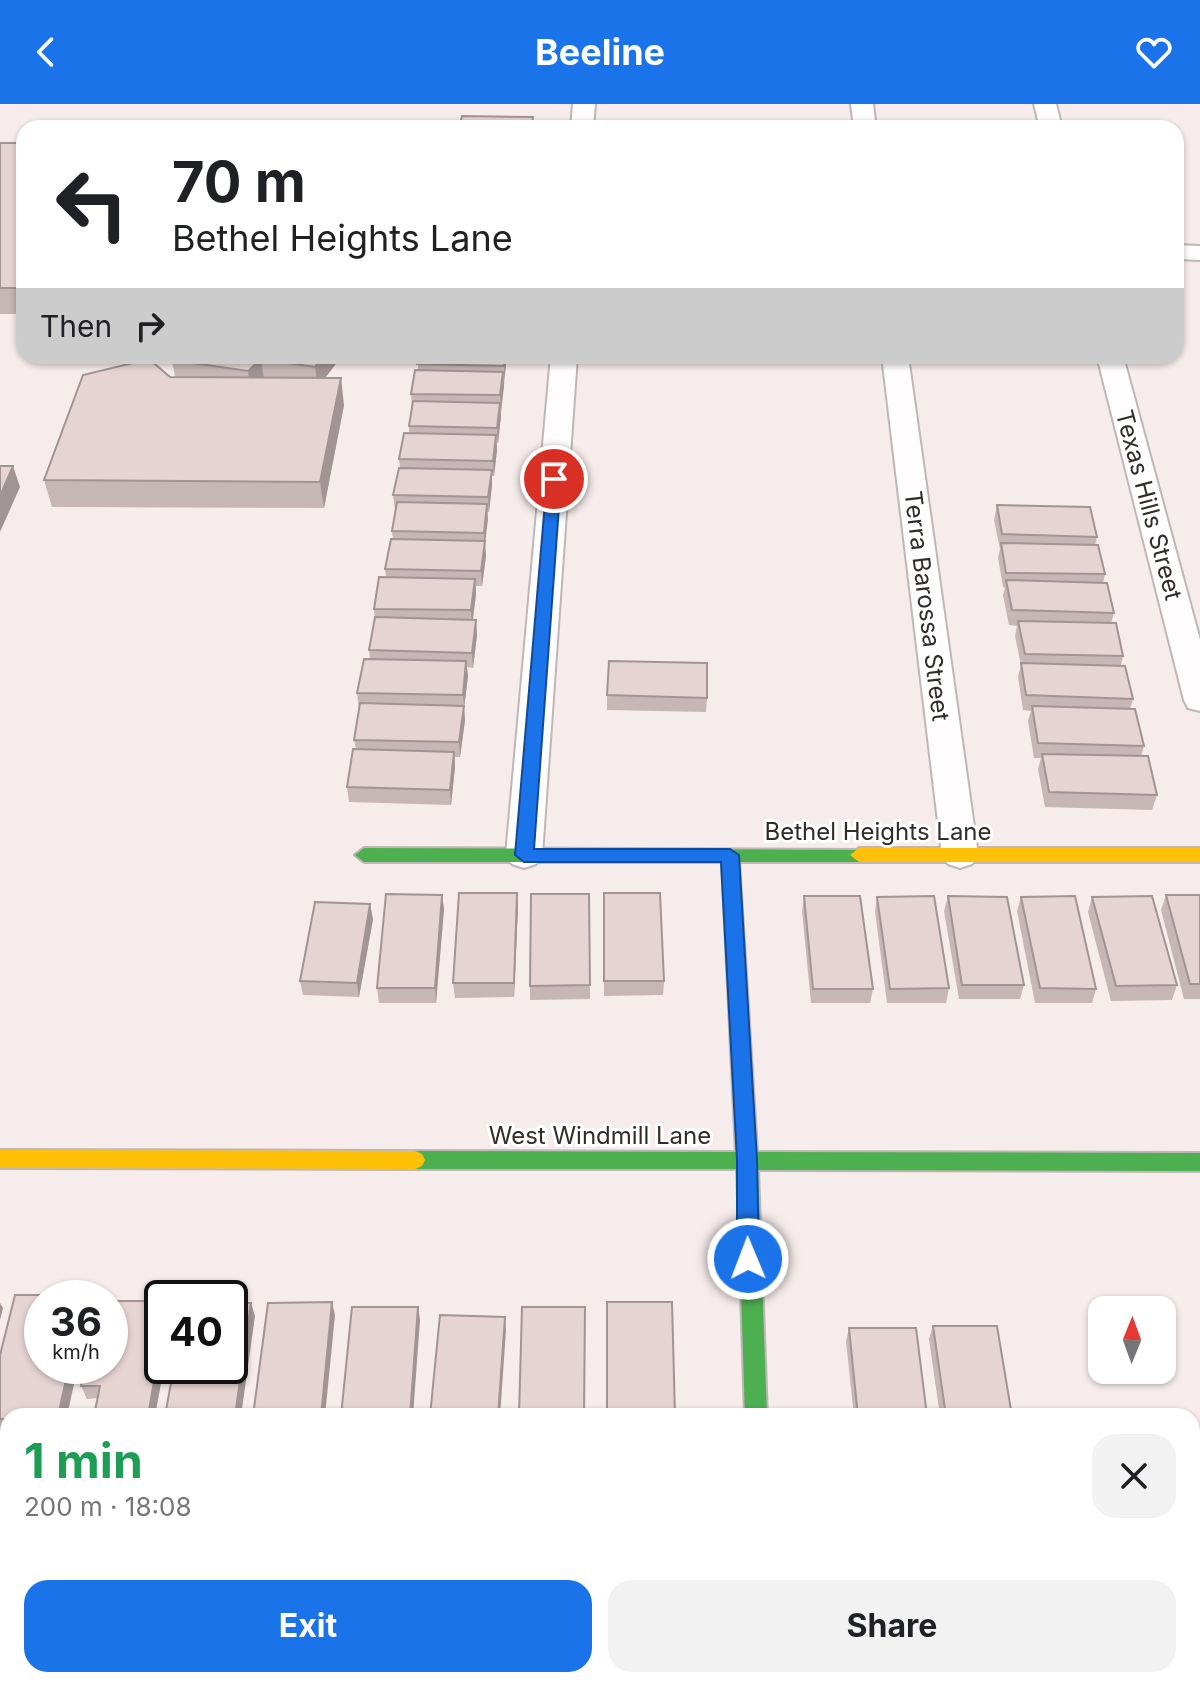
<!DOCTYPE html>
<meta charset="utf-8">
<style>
:root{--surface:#fff;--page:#f2f2f2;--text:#202124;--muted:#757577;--accent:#1a73e8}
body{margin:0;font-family:Inter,sans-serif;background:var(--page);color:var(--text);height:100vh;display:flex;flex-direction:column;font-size:30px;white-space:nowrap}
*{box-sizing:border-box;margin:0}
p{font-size:26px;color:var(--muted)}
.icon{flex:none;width:44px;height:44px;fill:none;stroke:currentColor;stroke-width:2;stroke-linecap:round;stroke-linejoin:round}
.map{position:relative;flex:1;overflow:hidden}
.details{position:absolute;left:0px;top:1304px;width:1200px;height:280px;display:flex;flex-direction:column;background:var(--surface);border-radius:24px 24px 0 0;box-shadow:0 2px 6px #0004}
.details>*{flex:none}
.top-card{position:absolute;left:16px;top:16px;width:1168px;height:244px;border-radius:24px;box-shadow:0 2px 6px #0004;background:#fff;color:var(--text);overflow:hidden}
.needle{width:52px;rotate:1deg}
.controls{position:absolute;left:1088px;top:1192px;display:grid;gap:16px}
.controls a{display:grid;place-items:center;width:88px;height:88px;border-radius:16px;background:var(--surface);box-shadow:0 2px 6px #0004;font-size:40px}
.speed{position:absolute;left:24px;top:1176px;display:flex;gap:16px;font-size:40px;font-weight:700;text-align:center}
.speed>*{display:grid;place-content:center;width:104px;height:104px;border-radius:50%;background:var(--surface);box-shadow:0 2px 6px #0004;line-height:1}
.speed small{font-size:20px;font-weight:400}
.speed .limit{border:4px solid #111;border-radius:12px;background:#fff;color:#111}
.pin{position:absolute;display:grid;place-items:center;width:68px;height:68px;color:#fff;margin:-34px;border:4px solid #fff;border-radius:50%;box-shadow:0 2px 8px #0007}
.me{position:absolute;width:88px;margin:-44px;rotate:359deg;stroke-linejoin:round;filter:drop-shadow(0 0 6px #0008)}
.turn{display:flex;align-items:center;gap:28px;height:168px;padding:0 24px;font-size:36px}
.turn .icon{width:104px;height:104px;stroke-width:2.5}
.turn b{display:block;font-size:56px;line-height:68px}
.then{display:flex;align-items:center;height:76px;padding:0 24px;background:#0003;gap:16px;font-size:30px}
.round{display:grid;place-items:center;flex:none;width:84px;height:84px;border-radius:24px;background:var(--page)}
.overview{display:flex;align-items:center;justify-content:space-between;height:136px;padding:0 24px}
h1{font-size:48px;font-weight:700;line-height:60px;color:#1e9e55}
.cta{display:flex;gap:16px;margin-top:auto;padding:16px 24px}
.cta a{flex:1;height:92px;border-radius:24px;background:var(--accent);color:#fff;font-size:32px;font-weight:700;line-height:92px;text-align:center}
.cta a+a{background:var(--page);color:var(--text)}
header{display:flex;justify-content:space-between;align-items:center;height:104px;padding:0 24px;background:var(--accent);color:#fff;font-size:36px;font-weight:700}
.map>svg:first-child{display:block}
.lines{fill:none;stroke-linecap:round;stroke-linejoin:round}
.street-casing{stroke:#bfb7b7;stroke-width:4}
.fast-casing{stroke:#bfb7b7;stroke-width:4}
.slow-casing{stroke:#bfb7b7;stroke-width:4}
.street{fill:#fefcfc;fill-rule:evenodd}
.fast{fill:#4caf50;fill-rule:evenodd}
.slow{fill:#ffc107;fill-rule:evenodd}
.wall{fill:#c6b6b5}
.shaded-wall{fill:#a19494}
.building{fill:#e6d4d3;stroke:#a19494;stroke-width:2}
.route{fill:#1a73e8;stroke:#114b97;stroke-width:2}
.labels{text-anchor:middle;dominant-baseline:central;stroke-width:6;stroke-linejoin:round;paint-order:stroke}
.street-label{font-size:24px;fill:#322b2a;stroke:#fff}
</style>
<header><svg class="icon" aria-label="back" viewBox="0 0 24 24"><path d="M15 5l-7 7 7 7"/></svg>Beeline<svg class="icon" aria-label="heart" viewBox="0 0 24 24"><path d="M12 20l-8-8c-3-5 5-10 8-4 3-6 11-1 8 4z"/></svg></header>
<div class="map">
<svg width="1200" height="1584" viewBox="0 0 1200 1584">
<rect width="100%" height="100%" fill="#f6eceb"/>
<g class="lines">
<!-- street casing -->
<g class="street-casing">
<g id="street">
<polygon points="573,0 595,0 593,24 571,24"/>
<polygon points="851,0 873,0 876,24 854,24"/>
<polygon points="1034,0 1056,0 1062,24 1040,24"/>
<polygon points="1176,141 1200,142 1200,156 1176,155"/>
<polygon points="551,252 577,252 542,751 536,760 524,764 512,760 506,751"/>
<polygon points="882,252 908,252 978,751 972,760 960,764 948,760 942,751"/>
<polygon points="1097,252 1123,252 1200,536 1200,607 1188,604 1184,596"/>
<rect x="0" y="1406" width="8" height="46"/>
<polygon points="150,1576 200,1576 198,1584 148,1584"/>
<polygon points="742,1576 792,1576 793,1584 743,1584"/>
</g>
</g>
<!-- fast casing -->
<g class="fast-casing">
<polygon id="fast" points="364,744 865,746 868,751 859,758 739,758 757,1048 1200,1049 1200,1067 758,1066 767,1312 745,1312 737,1065 415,1065 408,1062 405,1056 408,1050 415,1047 736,1048 722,758 364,758 355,751"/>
</g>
<!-- slow casing -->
<g class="slow-casing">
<g id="slow">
<polygon points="859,744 1200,744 1200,758 859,758 850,751"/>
<polygon points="0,1046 415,1047 422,1050 425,1056 422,1062 415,1065 0,1064"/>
</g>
</g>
<!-- street -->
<use href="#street" class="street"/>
<!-- fast -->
<use href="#fast" class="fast"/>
<!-- slow -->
<use href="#slow" class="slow"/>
</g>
<!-- wall -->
<g class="wall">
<rect x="0" y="39" width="24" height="171"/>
<polygon points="342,252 325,274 344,301 324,404 52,403 44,376 170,273 175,273 172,256"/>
<polygon points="418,252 507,252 498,339 497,339 497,346 494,372 492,372 492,381 489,408 487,408 485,440 486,452 482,482 476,482 476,490 473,516 476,516 477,531 473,564 467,563 468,572 464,604 465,616 460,653 455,653 455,663 451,701 349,698 347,683 356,645 354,636 359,604 357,589 370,555 369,546 375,516 374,505 386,473 385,465 393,435 392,427 395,406 393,391 400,364 399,355 409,329 409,322 412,303 411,290 418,266"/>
<polygon points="997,401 1097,433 1095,441 1105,470 1103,479 1114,509 1111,519 1123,552 1121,561 1133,595 1130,605 1144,642 1141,652 1157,691 1152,706 1045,703 1038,665 1041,654 1034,654 1028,617 1031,607 1023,606 1018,573 1021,561 1015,532 1017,522 1009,521 1003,491 1005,484 1003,483 998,454 1000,445 994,416"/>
<polygon points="607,591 707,594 706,608 607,606"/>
<polygon points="604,789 664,877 663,891 604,892"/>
<polygon points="589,790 590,895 530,896 530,882"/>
<polygon points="442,791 444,805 436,899 379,899 377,884"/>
<polygon points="1166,791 1200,791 1200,895 1184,895 1161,806"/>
<polygon points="804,792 873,885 870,899 811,899 802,807"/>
<polygon points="948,792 1024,881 1020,895 959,895 944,807"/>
<polygon points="877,793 949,884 946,899 887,899 875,807"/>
<polygon points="1021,793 1096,885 1092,899 1035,899 1017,807"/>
<polygon points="1092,793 1177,881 1172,896 1111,897 1088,808"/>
<polygon points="518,803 514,893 455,894 453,879"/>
<polygon points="373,815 359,893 303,891 300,877"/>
<polygon points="933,1222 1012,1312 940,1312 929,1235"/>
<polygon points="849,1224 927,1312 854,1312 846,1237"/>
<polygon points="0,1251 8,1312 8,1327 0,1327"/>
<polygon points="164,1262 155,1312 94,1312 98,1294 87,1295 81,1282"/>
<polygon points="0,1481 8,1482 8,1567 0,1567"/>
</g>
<!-- shaded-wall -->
<g class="shaded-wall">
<polygon points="24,169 24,209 17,184"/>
<polygon points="323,252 342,252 318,283 315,263"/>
<polygon points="505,252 507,253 504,276 504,262"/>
<polygon points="261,255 264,276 251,288 248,267"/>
<polygon points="503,268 504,282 501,306 500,291"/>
<polygon points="341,274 344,301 324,404 320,378"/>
<polygon points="500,299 501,313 498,339 497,324"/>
<polygon points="496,331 497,346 494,372 493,357"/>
<polygon points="13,362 20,383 0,428 0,392"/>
<polygon points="492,366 492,381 489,408 488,393"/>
<polygon points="487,400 488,415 485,440 486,452 482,482 481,467"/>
<polygon points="475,475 476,490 472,521 471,506"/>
<polygon points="476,516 477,531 473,564 472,549"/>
<polygon points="466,557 468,572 464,604 465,616 460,653 459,638 464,603 463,591"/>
<polygon points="454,648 455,663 451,701 450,686"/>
<polygon points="517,789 518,803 514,893 514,879"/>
<polygon points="442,791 444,805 436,899 435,884"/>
<polygon points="370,800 373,815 359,893 357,879"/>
<polygon points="332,1198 335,1211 325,1312 321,1312"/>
<polygon points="0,1199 3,1204 0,1216"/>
<polygon points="251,1199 255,1212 241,1312 235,1312"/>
<polygon points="418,1203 420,1216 413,1312 410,1312"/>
<polygon points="505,1213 506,1226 500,1312 498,1312"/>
<polygon points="162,1232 162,1262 164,1262 155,1312 148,1312"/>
<polygon points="69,1262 78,1262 67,1312 58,1312"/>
</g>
<!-- building -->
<g class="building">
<polygon points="462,12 533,13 532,24 459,24"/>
<polygon points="0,39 24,39 24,169 17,184 0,184"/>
<polygon points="175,252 323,252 315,263 261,255 248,267 172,256"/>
<polygon points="418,252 505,252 504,262 417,260"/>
<polygon points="149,255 170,273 341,274 320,378 44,376 83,271"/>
<polygon points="415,266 503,268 500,291 411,290"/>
<polygon points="413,297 500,299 497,324 409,322"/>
<polygon points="404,329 496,331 493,357 399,355"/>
<polygon points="0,362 13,362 0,392"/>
<polygon points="399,364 492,366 488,393 393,391"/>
<polygon points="397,398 487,400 484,429 392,427"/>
<polygon points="997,401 1090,403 1097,433 1002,430"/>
<polygon points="391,435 485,437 481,467 385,465"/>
<polygon points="1001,439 1098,441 1105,470 1006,469"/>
<polygon points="379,473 475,475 471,506 374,505"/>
<polygon points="1006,476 1107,479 1114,509 1012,506"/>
<polygon points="375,513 476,516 472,549 369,546"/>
<polygon points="1018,517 1116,519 1123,552 1025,550"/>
<polygon points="364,555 466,557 463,591 357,589"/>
<polygon points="609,557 707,559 707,594 607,591"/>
<polygon points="1021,559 1125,562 1133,595 1026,591"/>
<polygon points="360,599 464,602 459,638 354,636"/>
<polygon points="1032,602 1135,605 1144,642 1038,639"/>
<polygon points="353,645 454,648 450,686 347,683"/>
<polygon points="1042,650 1148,652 1157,691 1049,688"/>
<polygon points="459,789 517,789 514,879 453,879"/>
<polygon points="604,789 660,789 664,877 604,877"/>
<polygon points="386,790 442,791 435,884 377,884"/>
<polygon points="531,790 589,790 590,881 530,882"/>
<polygon points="1166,791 1200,791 1200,880 1190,880"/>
<polygon points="804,792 860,792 873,885 813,885"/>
<polygon points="934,792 949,884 890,885 877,793"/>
<polygon points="948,792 1007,793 1024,881 962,881"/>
<polygon points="1075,792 1096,885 1040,884 1021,793"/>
<polygon points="1152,792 1177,881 1116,882 1092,793"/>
<polygon points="315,798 370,800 357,879 300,877"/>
<polygon points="15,1191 85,1191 84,1194 42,1194 42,1262 69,1262 58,1312 8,1312 8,1315 0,1315 0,1251"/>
<polygon points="110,1197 162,1197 162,1232 148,1312 94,1312 100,1282 81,1282 85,1262 110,1262"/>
<polygon points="332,1198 321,1312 253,1312 268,1199"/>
<polygon points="607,1198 672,1198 675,1312 607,1312"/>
<polygon points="230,1199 251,1199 235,1312 165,1312 174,1262 230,1262"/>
<polygon points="352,1203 418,1203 410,1312 341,1312"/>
<polygon points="522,1203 585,1203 584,1312 519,1312"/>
<polygon points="440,1211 505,1213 498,1312 430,1312"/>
<polygon points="933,1222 997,1222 1012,1312 946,1312"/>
<polygon points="849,1224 916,1224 927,1312 858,1312"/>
<polygon points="0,1481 8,1482 8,1557 0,1557"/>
<polygon points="268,1576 419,1582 419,1584 267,1584"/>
<polygon points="0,1579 67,1582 67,1584 0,1584"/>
<polygon points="506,1580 656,1582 656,1584 506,1584"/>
<polygon points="985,1580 986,1584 855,1584 855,1582"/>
</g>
<!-- route -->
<polygon class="route" points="554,371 561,375 534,745 730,745 739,751 757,1056 759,1155 756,1162 748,1165 741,1162 737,1155 737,1056 721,758 524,758 515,751 547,375"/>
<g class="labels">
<!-- street labels -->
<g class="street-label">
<text transform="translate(1149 401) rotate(75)">Texas Hills Street</text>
<text transform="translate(927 502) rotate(83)">Terra Barossa Street</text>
<text x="878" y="727">Bethel Heights Lane</text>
<text x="600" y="1031">West Windmill Lane</text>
</g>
</g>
</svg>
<div class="controls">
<a><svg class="needle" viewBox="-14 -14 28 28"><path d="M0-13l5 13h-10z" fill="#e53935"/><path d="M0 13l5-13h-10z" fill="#757577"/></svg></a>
</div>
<div class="speed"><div>36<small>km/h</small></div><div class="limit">40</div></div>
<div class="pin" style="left:554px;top:375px;background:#d93025"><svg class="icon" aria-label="arrive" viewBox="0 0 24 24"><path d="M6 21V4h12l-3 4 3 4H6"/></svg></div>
<svg class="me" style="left:748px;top:1155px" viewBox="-20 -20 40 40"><circle r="17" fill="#1a73e8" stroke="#fff" stroke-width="3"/><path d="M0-11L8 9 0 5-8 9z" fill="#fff"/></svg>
<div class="top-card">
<div class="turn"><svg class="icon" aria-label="left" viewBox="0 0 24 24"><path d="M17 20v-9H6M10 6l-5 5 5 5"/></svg><div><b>70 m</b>Bethel Heights Lane</div></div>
<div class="then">Then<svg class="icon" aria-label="right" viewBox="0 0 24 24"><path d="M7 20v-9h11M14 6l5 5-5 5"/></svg></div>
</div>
<section class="details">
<div class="overview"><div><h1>1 min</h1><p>200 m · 18:08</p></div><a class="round"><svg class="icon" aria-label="close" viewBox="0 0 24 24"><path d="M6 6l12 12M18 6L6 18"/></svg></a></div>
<div class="cta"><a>Exit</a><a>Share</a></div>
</section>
</div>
